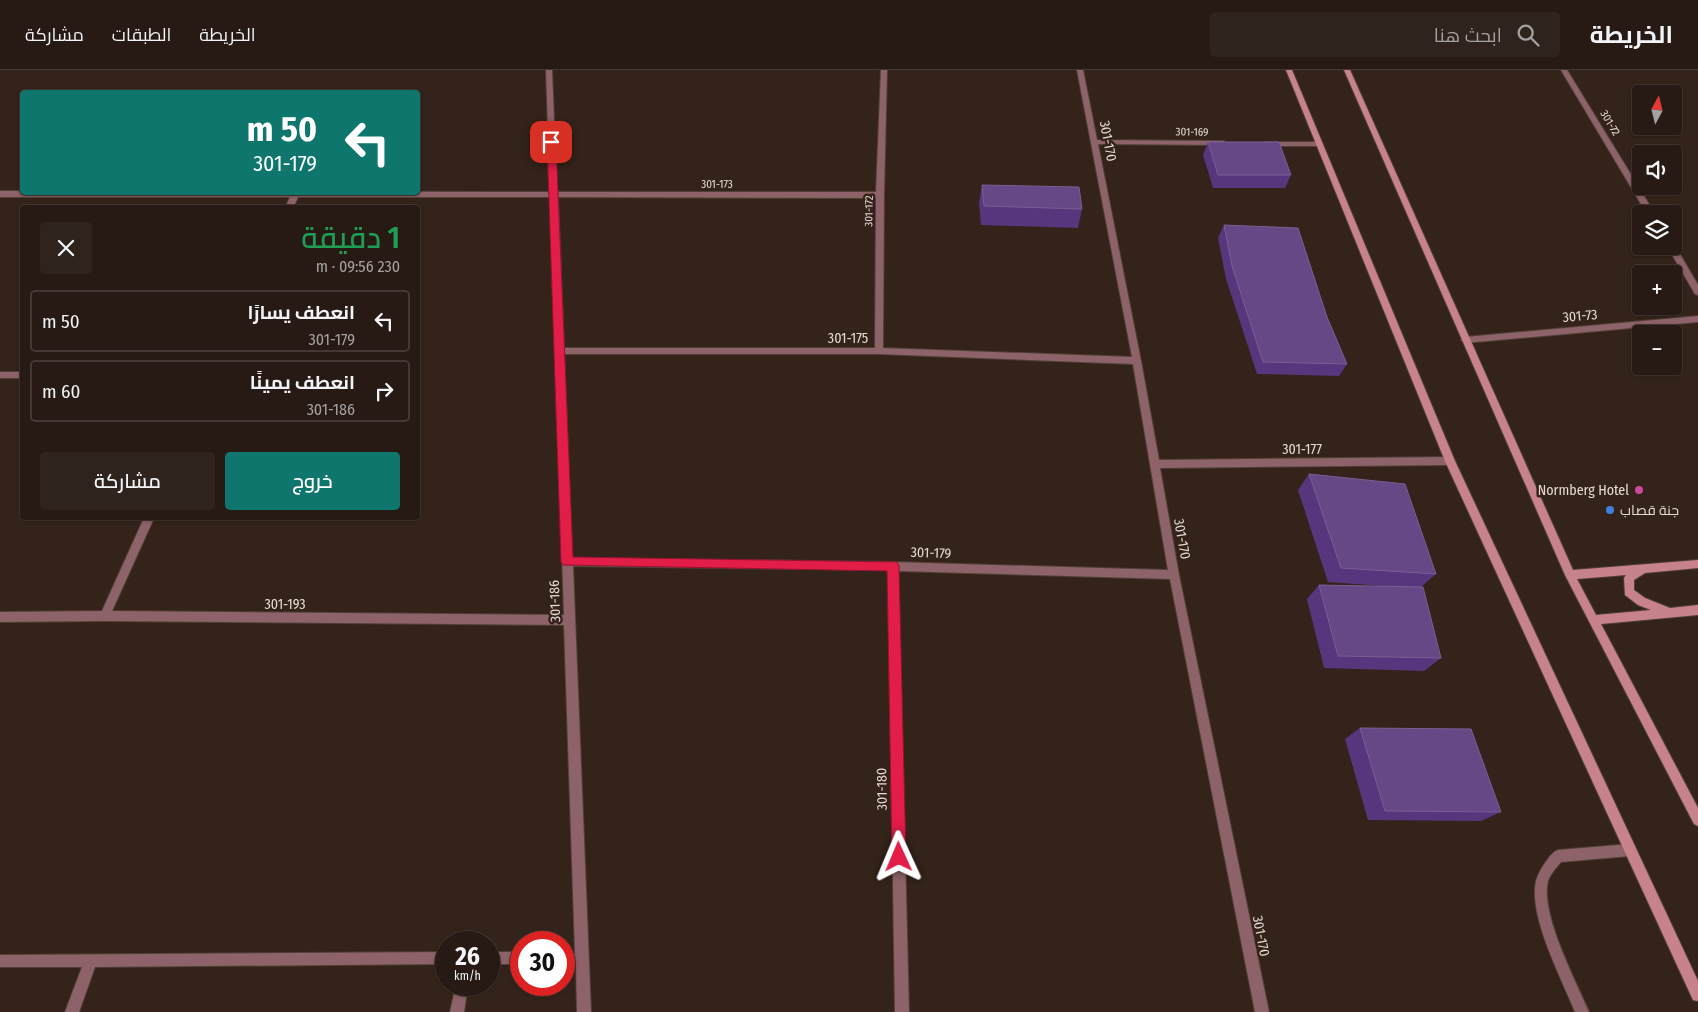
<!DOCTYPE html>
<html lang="ar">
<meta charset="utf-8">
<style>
:root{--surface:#271a14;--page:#2f231d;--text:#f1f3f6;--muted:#a4a1a0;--line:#433834;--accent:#0f766e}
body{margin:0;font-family:"Fira Sans Condensed",Cairo,sans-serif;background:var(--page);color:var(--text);direction:rtl;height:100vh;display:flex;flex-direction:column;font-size:19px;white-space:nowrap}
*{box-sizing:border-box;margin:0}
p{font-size:16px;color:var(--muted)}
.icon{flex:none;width:28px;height:28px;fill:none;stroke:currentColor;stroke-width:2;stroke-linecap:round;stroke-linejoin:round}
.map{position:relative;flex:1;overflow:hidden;direction:ltr}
.drawer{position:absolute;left:20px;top:135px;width:400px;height:315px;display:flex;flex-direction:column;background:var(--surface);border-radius:5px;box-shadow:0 1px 4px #0004,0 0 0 1px var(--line);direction:rtl}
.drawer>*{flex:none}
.top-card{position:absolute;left:20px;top:20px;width:400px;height:105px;border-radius:5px;box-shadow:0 1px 4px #0004,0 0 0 1px var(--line);direction:rtl;background:#0f766e;color:#fff;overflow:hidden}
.needle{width:32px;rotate:7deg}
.buttons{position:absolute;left:1632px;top:15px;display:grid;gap:10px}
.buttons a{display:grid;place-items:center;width:50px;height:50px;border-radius:5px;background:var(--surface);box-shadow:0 1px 4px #0004,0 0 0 1px var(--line);font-size:25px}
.speed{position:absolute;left:435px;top:861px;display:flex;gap:10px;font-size:25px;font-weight:700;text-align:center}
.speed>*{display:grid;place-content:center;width:65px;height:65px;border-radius:50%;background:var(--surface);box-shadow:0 1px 4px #0004,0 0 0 1px var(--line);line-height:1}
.speed small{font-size:12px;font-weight:400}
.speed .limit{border:8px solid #d22;background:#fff;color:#111}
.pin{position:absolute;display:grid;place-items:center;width:42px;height:42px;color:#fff;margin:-21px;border-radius:10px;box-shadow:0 2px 8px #0006}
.me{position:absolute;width:55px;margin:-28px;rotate:359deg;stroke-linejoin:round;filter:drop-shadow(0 0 4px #0008)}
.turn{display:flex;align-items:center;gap:18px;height:105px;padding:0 20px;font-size:22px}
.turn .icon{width:65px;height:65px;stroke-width:2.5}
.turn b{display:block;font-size:35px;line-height:42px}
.round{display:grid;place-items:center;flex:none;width:52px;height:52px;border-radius:5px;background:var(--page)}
.head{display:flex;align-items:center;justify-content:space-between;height:85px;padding:0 20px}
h1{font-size:30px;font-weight:600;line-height:38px;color:#1e9e55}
.primary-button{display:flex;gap:10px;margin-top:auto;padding:10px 20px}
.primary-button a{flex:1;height:58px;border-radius:5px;background:var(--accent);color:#fff;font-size:20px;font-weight:600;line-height:58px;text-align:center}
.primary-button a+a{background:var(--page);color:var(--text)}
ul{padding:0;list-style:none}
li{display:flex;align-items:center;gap:15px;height:62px;margin:0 10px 8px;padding:0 10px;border:2px solid var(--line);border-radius:5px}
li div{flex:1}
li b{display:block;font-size:19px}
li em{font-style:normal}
header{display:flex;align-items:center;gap:30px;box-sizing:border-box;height:70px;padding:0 25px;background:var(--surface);border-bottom:1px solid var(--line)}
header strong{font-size:24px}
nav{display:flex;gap:28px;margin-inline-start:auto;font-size:18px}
.search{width:350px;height:45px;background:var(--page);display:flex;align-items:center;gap:12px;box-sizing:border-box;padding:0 18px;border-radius:5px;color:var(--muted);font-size:19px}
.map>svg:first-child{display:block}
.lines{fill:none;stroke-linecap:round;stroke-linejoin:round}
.service-casing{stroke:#504038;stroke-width:2}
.minor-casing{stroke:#504038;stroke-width:2}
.secondary-casing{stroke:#504038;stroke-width:2}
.service{fill:#8d6268;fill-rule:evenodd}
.minor{fill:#8d6268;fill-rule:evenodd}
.secondary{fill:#c7828c;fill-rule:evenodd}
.wall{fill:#57367e}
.building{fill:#664887;stroke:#7a5e93}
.route{fill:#e11d48;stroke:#92132f}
.hotel-dot{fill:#d1479c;stroke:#34231a;stroke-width:2}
.shop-dot{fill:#3f7fe0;stroke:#34231a;stroke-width:2}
.labels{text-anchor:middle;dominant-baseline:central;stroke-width:5;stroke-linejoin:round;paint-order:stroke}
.far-street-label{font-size:11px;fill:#e6d9d4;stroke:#34231a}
.street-label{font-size:14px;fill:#e6d9d4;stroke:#34231a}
.poi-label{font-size:14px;fill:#e6d9d4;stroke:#34231a;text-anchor:end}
</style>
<header>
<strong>الخريطة</strong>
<div class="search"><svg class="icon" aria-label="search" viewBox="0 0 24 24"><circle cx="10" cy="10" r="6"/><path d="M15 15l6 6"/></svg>ابحث هنا</div>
<nav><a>الخريطة</a><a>الطبقات</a><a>مشاركة</a></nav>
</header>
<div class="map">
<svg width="1698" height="942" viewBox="0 0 1698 942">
<rect width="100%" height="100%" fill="#34231a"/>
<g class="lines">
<!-- service casing -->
<g class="service-casing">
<path id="service" d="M1630 774 1634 776 1636 780 1634 784 1630 786 1561 792C1557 797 1550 804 1548 811 1540 844 1576 911 1589 942H1575C1562 909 1528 846 1536 811 1538 804 1541 799 1545 793 1549 788 1552 782 1558 780Z"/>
</g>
<!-- minor casing -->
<g class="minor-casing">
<g id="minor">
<path d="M546 0H552L557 122H876L881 0H887L884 125 883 278 1132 287 1077 0H1083L1097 70 1224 71V75H1221L1098 74 1141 291 1159 390 1450 387 1455 391 1450 395 1160 398 1179 505 1269 942H1255L1170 509 898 501 909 942H895L888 500 573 496 591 942H577L576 895H564V883H575L564 555 105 551 0 552V542L102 541 144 448H154L112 541 564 545 550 127H298L293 138H285L290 127H0V121L550 122ZM558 127 876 128 875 278H564ZM564 284H879L1133 294 1168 500 893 492 572 488Z"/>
<polygon points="1561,0 1567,0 1655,144 1647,144"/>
<polygon points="1265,72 1319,72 1323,74 1319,76 1268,76 1264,74"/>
<polygon points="1674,174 1698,215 1698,225 1695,224 1667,176 1674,176"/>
<polygon points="1698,246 1698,252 1465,273 1461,270 1465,267"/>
<rect x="0" y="302" width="22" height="6"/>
<polygon points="446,882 446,894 95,897 79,942 65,942 82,897 0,897 0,885"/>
<rect x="489" y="882" width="32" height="12"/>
<polygon points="456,915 468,915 464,942 450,942"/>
</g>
</g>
<!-- secondary casing -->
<g class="secondary-casing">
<g id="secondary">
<polygon points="1286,0 1292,0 1455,391 1698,911 1698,931 1693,930 1445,391"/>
<path d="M1344 0H1350L1573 500 1698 490V498L1645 503 1634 510V520L1645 528 1670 538 1698 535V545L1601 554 1698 738V756L1694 754 1565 505ZM1626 505 1624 508 1625 525 1638 535 1651 540 1596 545 1577 509Z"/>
</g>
</g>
<!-- service -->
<use href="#service" class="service"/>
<!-- minor -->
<use href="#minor" class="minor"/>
<!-- secondary -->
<use href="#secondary" class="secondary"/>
</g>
<!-- wall -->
<g class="wall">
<polygon points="1208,72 1291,105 1285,118 1213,118 1203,85"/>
<polygon points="982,115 1082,139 1078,158 981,155 979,133"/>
<polygon points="1224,155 1327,247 1347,294 1339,306 1257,304 1226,209 1218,168"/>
<polygon points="1309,404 1436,504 1421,517 1441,588 1424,601 1324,598 1307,529 1319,515 1396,517 1328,512 1298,420"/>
<polygon points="1360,658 1501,742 1481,751 1368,750 1345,669"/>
</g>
<!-- building -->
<g class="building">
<polygon points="1208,72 1279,72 1291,105 1218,105"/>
<polygon points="982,115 1079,117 1082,139 984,136"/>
<polygon points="1224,155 1298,158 1327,247 1347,294 1263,292 1232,196"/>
<polygon points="1309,404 1405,414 1436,504 1341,498"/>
<polygon points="1319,515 1423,517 1441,588 1338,586"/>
<polygon points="1360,658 1471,659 1501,742 1385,741"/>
</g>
<!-- route -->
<polygon class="route" points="551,69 556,72 573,487 897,492 899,496 906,787 904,792 899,794 894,792 892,787 887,501 563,495 561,492 547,72"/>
<!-- markers -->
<circle class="hotel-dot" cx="1639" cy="420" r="5"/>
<circle class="shop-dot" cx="1610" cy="440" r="5"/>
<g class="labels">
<!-- far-street labels -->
<g class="far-street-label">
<text transform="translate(1610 53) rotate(59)">301-72</text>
<text transform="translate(1192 62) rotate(1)">301-169</text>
<text x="717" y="114">301-173</text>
<text transform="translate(869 141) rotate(-89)">301-172</text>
</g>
<!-- street labels -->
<g class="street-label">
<text transform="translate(1108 71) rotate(79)">301-170</text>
<text transform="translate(1580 246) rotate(-5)">301-73</text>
<text x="848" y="268">301-175</text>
<text x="1302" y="379">301-177</text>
<text transform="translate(1182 469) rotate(80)">301-170</text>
<text transform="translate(931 483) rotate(2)">301-179</text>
<text transform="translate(555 531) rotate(-92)">301-186</text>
<text x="285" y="534">301-193</text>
<text transform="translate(882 719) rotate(-91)">301-180</text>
<text transform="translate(1261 866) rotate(79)">301-170</text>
</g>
<!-- poi labels -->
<g class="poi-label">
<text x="1629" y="420">Normberg Hotel</text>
<text x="1620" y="440" text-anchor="start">جنة قصاب</text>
</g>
</g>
</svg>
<div class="buttons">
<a><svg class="needle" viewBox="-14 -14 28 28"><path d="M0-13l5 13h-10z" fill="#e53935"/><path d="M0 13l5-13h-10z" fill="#a4a1a0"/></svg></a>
<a><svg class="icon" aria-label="sound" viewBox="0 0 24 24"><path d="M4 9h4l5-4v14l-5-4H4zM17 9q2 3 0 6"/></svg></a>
<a><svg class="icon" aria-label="layers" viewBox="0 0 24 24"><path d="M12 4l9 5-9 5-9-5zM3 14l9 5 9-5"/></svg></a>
<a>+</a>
<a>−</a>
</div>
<div class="speed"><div>26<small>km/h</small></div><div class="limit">30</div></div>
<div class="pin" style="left:551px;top:72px;background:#d93025"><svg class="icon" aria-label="arrive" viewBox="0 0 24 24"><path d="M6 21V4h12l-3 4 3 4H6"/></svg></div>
<svg class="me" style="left:899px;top:787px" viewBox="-20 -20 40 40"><path d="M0-17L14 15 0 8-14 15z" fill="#e11d48" stroke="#fff" stroke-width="4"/></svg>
<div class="top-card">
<div class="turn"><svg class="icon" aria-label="left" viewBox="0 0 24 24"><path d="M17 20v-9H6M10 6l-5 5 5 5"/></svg><div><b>50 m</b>301-179</div></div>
</div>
<section class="drawer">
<div class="head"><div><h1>1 دقيقة</h1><p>230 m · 09:56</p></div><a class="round"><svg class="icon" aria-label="close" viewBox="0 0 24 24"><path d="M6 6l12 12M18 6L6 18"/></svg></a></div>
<ul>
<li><svg class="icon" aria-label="left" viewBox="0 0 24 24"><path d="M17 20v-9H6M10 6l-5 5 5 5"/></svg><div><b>انعطف يسارًا</b><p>301-179</p></div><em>50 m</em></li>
<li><svg class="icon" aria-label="right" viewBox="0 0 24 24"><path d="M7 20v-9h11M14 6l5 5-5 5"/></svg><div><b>انعطف يمينًا</b><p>301-186</p></div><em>60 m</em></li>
</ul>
<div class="primary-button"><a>خروج</a><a>مشاركة</a></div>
</section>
</div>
